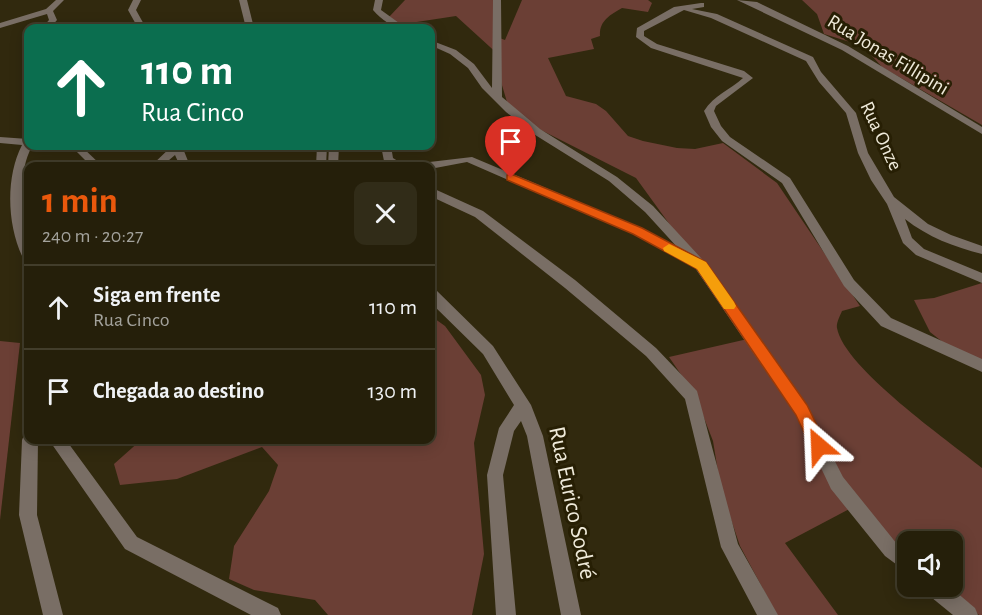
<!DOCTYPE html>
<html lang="pt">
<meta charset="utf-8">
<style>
:root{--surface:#251f0a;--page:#312c18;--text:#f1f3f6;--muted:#a3a29c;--line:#423d2b;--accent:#ea580c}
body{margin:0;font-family:"Alegreya Sans",sans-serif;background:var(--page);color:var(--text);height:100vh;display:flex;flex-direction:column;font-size:22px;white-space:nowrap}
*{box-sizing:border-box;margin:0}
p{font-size:20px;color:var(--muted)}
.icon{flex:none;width:33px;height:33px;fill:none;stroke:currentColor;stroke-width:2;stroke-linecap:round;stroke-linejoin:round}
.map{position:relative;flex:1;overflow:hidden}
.details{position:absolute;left:24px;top:162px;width:411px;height:282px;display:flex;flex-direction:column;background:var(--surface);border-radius:12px;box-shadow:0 3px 15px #0003,0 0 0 2px var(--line)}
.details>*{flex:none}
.banner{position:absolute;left:24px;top:24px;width:411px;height:126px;border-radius:12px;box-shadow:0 3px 15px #0003,0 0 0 2px var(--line);background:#0b6e4f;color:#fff;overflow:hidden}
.tools{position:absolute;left:897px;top:531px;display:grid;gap:12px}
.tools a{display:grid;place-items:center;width:66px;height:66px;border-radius:12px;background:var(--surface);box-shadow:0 3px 15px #0003,0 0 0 2px var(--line);font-size:30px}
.pin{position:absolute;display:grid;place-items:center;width:51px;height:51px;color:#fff;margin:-62px -26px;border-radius:50% 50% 50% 0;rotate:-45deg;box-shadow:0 0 6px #0007}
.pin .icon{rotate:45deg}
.me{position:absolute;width:66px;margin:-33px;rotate:334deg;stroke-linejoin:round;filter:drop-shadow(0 0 4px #0008)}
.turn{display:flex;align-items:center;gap:21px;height:126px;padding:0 18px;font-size:27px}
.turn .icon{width:78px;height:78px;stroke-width:2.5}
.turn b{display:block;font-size:42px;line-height:51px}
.round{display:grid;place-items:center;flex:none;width:63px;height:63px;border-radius:12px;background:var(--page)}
.summary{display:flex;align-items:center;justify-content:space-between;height:102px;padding:0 18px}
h1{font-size:36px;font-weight:700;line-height:45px;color:var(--accent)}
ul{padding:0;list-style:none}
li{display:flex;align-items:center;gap:18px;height:84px;padding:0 18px;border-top:2px solid var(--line)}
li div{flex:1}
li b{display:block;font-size:22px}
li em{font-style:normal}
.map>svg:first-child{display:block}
.green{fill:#6b3f35}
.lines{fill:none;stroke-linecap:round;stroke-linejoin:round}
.minor{fill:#796e65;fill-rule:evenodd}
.route{fill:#ea580c;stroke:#983908;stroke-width:1.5}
.slow{fill:#f59e0b}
.labels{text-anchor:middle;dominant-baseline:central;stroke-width:6;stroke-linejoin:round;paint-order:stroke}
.far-street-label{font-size:20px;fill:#efeada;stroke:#271f04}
.street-label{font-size:24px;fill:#efeada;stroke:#271f04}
</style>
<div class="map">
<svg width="982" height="615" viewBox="0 0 982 615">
<rect width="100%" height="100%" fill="#31290e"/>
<!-- green -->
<g class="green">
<path d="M405 0H493L494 36 505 40 522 0H648L652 3 648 12 622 8C610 15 599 21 600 36L591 39 594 49 548 58 566 96 596 104 606 111 628 136 643 141 677 148 695 149 723 143 777 183 860 306 842 311C840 316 836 323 837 328 844 368 949 441 982 468V615H979L944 587 952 586V542H908L907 553 855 506 785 543 838 615H777L740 546 721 490 713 441 695 395 669 357 752 338 636 178 531 125 507 102 496 65 501 57 456 16 397 25 389 17Z"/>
<polygon points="802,0 982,0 982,125 882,67 863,46 824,34 817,14"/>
<polygon points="982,283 982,364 949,347 930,332 914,300 934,298"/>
<polygon points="431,316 445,326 481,375 485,395 474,443 484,554 472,615 328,615 315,600 254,590 229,579 234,546 269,491 278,465 262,447 177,479 120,485 114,464 141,440 430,440"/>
<polygon points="0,341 20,343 0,520"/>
</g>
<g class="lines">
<!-- minor -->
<g class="minor">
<polygon points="56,0 64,0 53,11 57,20 50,28 42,28 49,20 47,14 0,28 0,23 46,9"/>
<polygon points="133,0 141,0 136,10 146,28 138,28 128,10"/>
<polygon points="239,0 247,0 254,28 246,28"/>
<path d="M375 0H383L381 10 406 28C392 28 382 20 373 10Z"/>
<polygon points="493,0 501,0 502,97 540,129 617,177 653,206 701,258 806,405 843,477 897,544 908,552 908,573 885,556 831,489 796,415 693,265 688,264 633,234 467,162 430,169 430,166 392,166 384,161 381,146 391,146 393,158 404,165 472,157 641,228 677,247 645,212 609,181 532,133 506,112 482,88 468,68 450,54 430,45 430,40 456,50 474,64 492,88"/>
<polygon points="737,0 757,2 848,46 982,127 982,134 842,50"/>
<path d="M701 3H704V7L692 9 717 14 813 57 821 72 856 113 868 153 894 197 928 224 951 235 982 246V254C954 247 928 237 905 219L912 238 924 249 982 273V283L916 255 903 243 887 204 871 180 858 153 846 113 819 82 806 61 711 18 684 10 644 31V36L657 44 744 71 753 78 716 106 714 111 721 126 730 137 790 178 854 280 891 318 982 359V372L881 326 844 286 782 183 722 141 711 127 704 111C714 95 730 90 743 78L651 48 636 37 637 28 674 7Z"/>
<path d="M0 137 28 139V146H32C11 187 33 221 28 262L24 260C7 227 5 178 22 145L0 143Z"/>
<polygon points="71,146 81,146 102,166 91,166"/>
<polygon points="172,146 182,146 190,166 180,166 175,155 162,166 151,166"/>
<polygon points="317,146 327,146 326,166 316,166"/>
<polygon points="329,146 339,146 338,166 328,166"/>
<polygon points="430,187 483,211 575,280 656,348 697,391 738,544 778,615 757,615 721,547 685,399 646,356 565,288 475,217 430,196"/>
<polygon points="430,288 435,289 493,346 531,405 543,436 581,615 561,615 527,436 521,421 514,431 503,475 516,615 496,615 487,475 499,428 514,405 483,354 430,302"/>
<polygon points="28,433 28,440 38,440 37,515 63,615 43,615 19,515 22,440 24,435"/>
<polygon points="49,440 66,440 137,537 278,608 281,615 251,615 125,549"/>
<polygon points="924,586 949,586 975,608 978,615 953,615 926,593"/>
</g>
</g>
<!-- route -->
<polygon class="route" points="511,174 642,228 706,262 807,405 827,446 825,452 819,454 813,452 796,415 697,269 633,234 507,180 507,175"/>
<!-- slow -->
<polygon class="slow" points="669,244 706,262 734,302 736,306 734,309 724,309 697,269 664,251 663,248"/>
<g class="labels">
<!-- far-street labels -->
<g class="far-street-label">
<text transform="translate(888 55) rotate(31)">Rua Jonas Fillipini</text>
<text transform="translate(881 136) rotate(65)">Rua Onze</text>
</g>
<!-- street labels -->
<g class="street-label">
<text transform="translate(572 503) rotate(78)">Rua Eurico Sodré</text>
</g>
</g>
</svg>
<div class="tools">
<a><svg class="icon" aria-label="sound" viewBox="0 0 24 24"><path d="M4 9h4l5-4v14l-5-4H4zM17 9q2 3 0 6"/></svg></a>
</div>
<div class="pin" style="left:511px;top:178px;background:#d93025"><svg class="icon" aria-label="arrive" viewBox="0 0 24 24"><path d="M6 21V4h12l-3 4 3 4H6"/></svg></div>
<svg class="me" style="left:819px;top:446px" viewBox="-20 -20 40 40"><path d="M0-17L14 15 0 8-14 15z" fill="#ea580c" stroke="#fff" stroke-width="4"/></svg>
<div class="banner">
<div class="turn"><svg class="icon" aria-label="ahead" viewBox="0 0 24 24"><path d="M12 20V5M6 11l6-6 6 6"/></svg><div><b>110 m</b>Rua Cinco</div></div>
</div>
<section class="details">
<div class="summary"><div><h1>1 min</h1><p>240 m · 20:27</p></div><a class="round"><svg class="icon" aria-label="close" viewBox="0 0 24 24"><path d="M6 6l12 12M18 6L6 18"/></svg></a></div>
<ul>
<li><svg class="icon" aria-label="ahead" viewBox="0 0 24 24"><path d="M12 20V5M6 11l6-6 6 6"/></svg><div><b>Siga em frente</b><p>Rua Cinco</p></div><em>110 m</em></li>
<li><svg class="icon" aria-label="arrive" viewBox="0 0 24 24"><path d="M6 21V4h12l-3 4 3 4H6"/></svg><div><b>Chegada ao destino</b></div><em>130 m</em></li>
</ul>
</section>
</div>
